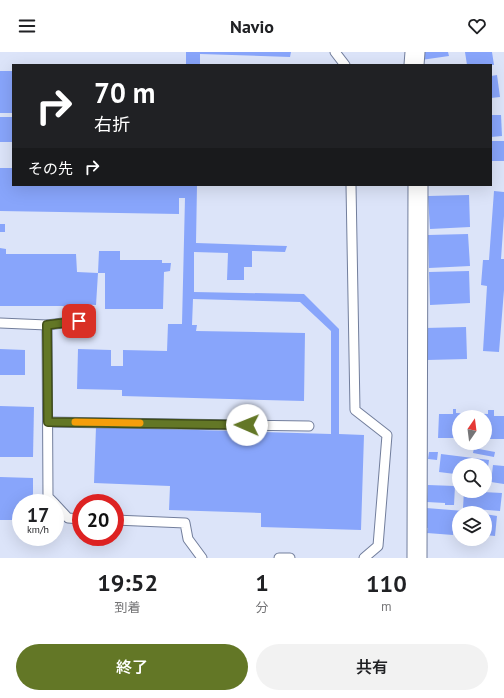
<!DOCTYPE html>
<html lang="ja">
<meta charset="utf-8">
<style>
:root{--surface:#fff;--page:#f2f2f2;--text:#202124;--muted:#757577;--accent:#637726}
body{margin:0;font-family:"PT Sans","Noto Sans JP",sans-serif;background:var(--page);color:var(--text);height:100vh;display:flex;flex-direction:column;font-size:15px;white-space:nowrap}
*{box-sizing:border-box;margin:0}
p{font-size:13px;color:var(--muted)}
.icon{flex:none;width:22px;height:22px;fill:none;stroke:currentColor;stroke-width:2;stroke-linecap:round;stroke-linejoin:round}
.map{position:relative;height:506px;overflow:hidden}
.details{display:flex;flex-direction:column;background:var(--surface);flex:1}
.details>*{flex:none}
.top-card{position:absolute;left:12px;top:12px;width:480px;height:122px;border-radius:0px;box-shadow:0 4px 16px #0002;background:#202124;color:#fff;overflow:hidden}
.needle{width:26px;rotate:14deg}
.buttons{position:absolute;left:452px;top:358px;display:grid;gap:8px}
.buttons a{display:grid;place-items:center;width:40px;height:40px;border-radius:50%;background:var(--surface);box-shadow:0 4px 16px #0002;font-size:20px}
.speed{position:absolute;left:12px;top:442px;display:flex;gap:8px;font-size:20px;font-weight:700;text-align:center}
.speed>*{display:grid;place-content:center;width:52px;height:52px;border-radius:50%;background:var(--surface);box-shadow:0 4px 16px #0002;line-height:1}
.speed small{font-size:10px;font-weight:400}
.speed .limit{border:6px solid #d22;background:#fff;color:#111}
.pin{position:absolute;display:grid;place-items:center;width:34px;height:34px;color:#fff;margin:-17px;border-radius:8px;box-shadow:0 2px 6px #0006}
.me{position:absolute;width:44px;margin:-22px;rotate:271deg;stroke-linejoin:round;filter:drop-shadow(0 0 3px #0008)}
.turn{display:flex;align-items:center;gap:14px;height:84px;padding:0 16px;font-size:18px}
.turn .icon{width:52px;height:52px;stroke-width:2.5}
.turn b{display:block;font-size:28px;line-height:34px}
.then{display:flex;align-items:center;height:38px;padding:0 16px;background:#0003;gap:8px;font-size:15px}
.eta{display:flex;justify-content:space-evenly;align-items:center;height:68px;text-align:center}
.eta b{font-size:24px;font-weight:600;line-height:28px}
.cta{display:flex;gap:8px;margin-top:auto;padding:8px 16px}
.cta a{flex:1;height:46px;border-radius:24px;background:var(--accent);color:#fff;font-size:16px;font-weight:600;line-height:46px;text-align:center}
.cta a+a{background:var(--page);color:var(--text)}
header{display:flex;justify-content:space-between;align-items:center;height:52px;padding:0 16px;background:var(--surface);font-size:18px;font-weight:600}
.map>svg:first-child{display:block}
.building{fill:#88a5fb}
.lines{fill:none;stroke-linecap:round;stroke-linejoin:round}
.lane-casing{stroke:#727e9c;stroke-width:11}
.street-casing{stroke:#727e9c;stroke-width:21}
.lane{stroke:#fff;stroke-width:9}
.street{stroke:#fff;stroke-width:19}
.route-casing{stroke:#404d19;stroke-width:10}
.route{stroke:#637726;stroke-width:7}
.slow{stroke:#f59e0b;stroke-width:7}
</style>
<header><svg class="icon" aria-label="menu" viewBox="0 0 24 24"><path d="M4 6h16M4 12h16M4 18h16"/></svg>Navio<svg class="icon" aria-label="heart" viewBox="0 0 24 24"><path d="M12 20l-8-8c-3-5 5-10 8-4 3-6 11-1 8 4z"/></svg></header>
<div class="map">
<svg width="504" height="506" viewBox="0 0 504 506">
<rect width="100%" height="100%" fill="#dce4f9"/>
<!-- building -->
<g class="building">
<polygon points="186,0 291,0 290,5 200,2 200,13 186,13"/>
<polygon points="420,0 448,0 449,4 421,8"/>
<polygon points="465,0 492,0 494,13 467,13"/>
<rect x="0" y="19" width="13" height="42"/>
<polygon points="497,23 500,45 491,46 491,24"/>
<polygon points="491,63 501,63 502,84 491,85"/>
<rect x="0" y="65" width="13" height="25"/>
<rect x="491" y="89" width="13" height="20"/>
<polygon points="0,116 13,116 13,133 197,133 196,191 287,194 285,200 252,199 252,215 244,215 244,228 227,228 228,201 194,200 194,240 304,242 339,277 339,382 364,383 361,478 261,475 261,461 169,458 170,434 94,431 96,375 331,382 331,279 300,250 193,247 192,273 197,273 196,279 305,281 304,349 122,344 122,338 77,337 78,297 111,298 111,314 123,314 123,298 167,299 168,272 182,272 185,146 179,146 179,162 0,159"/>
<polygon points="494,139 504,140 504,164 501,207 504,207 504,238 499,300 483,299 487,234 481,233 483,208 489,208"/>
<polygon points="469,143 470,175 430,177 428,144"/>
<rect x="0" y="172" width="5" height="8"/>
<polygon points="468,182 470,214 429,216 428,183"/>
<polygon points="0,196 6,197 6,202 76,202 77,220 98,221 96,253 75,252 76,254 0,254"/>
<polygon points="99,199 120,199 120,208 162,208 162,211 171,211 170,219 164,220 163,257 105,257 105,221 98,221"/>
<polygon points="469,219 470,251 430,253 429,220"/>
<polygon points="466,275 467,307 427,308 425,276"/>
<polygon points="0,297 25,298 25,323 0,323"/>
<polygon points="0,354 34,355 33,405 0,405"/>
<polygon points="453,357 456,357 456,361 488,362 488,358 494,358 494,364 504,364 504,387 485,387 485,365 459,365 459,386 438,386 439,362 453,362"/>
<polygon points="474,396 495,400 494,405 473,401"/>
<polygon points="429,400 438,400 437,408 428,407"/>
<polygon points="441,402 489,408 486,430 485,413 459,413 459,427 454,427 455,422 439,420"/>
<polygon points="493,413 504,414 504,432 491,430"/>
<polygon points="0,425 33,426 33,451 21,451 21,468 0,468"/>
<polygon points="428,433 455,434 454,453 445,453 445,451 427,450"/>
<polygon points="464,439 502,441 500,459 463,456"/>
<polygon points="426,456 464,459 464,461 459,461 459,478 453,478 453,483 427,481 428,476 425,476"/>
<polygon points="485,462 497,464 495,484 485,483"/>
</g>
<g class="lines">
<!-- lane casing -->
<g class="lane-casing">
<g id="lane">
<polyline points="335,0 345,13"/>
<polyline points="351,133 355,358 387,383 378,494 364,506"/>
<polyline points="0,271 47,273 79,269 86,261"/>
<polyline points="47,273 48,445 54,451"/>
<polyline points="48,370 309,374"/>
<polyline points="55,452 68,466 81,467"/>
<polyline points="115,468 185,471 188,487 202,506"/>
<polyline points="279,506 290,506"/>
</g>
</g>
<!-- street casing -->
<g class="street-casing">
<g id="street">
<polyline points="414,13 415,0"/>
<polyline points="417,506 418,133"/>
</g>
</g>
<!-- lane -->
<use href="#lane" class="lane"/>
<!-- street -->
<use href="#street" class="street"/>
</g>
<g class="lines">
<!-- route casing -->
<g class="route-casing">
<polyline id="route" points="79,269 47,273 48,370 247,373"/>
</g>
<!-- route -->
<use href="#route" class="route"/>
<!-- slow -->
<polyline class="slow" points="75,370 140,371"/>
</g>
</svg>
<div class="buttons">
<a><svg class="needle" viewBox="-14 -14 28 28"><path d="M0-13l5 13h-10z" fill="#e53935"/><path d="M0 13l5-13h-10z" fill="#757577"/></svg></a>
<a><svg class="icon" aria-label="search" viewBox="0 0 24 24"><circle cx="10" cy="10" r="6"/><path d="M15 15l6 6"/></svg></a>
<a><svg class="icon" aria-label="layers" viewBox="0 0 24 24"><path d="M12 4l9 5-9 5-9-5zM3 14l9 5 9-5"/></svg></a>
</div>
<div class="speed"><div>17<small>km/h</small></div><div class="limit">20</div></div>
<div class="pin" style="left:79px;top:269px;background:#d93025"><svg class="icon" aria-label="arrive" viewBox="0 0 24 24"><path d="M6 21V4h12l-3 4 3 4H6"/></svg></div>
<svg class="me" style="left:247px;top:373px" viewBox="-20 -20 40 40"><circle r="19" fill="#fff"/><path d="M0-13L10 11 0 6-10 11z" fill="#637726"/></svg>
<div class="top-card">
<div class="turn"><svg class="icon" aria-label="right" viewBox="0 0 24 24"><path d="M7 20v-9h11M14 6l5 5-5 5"/></svg><div><b>70 m</b>右折</div></div>
<div class="then">その先<svg class="icon" aria-label="right" viewBox="0 0 24 24"><path d="M7 20v-9h11M14 6l5 5-5 5"/></svg></div>
</div>
</div>
<section class="details">
<div class="eta">
<div><b>19:52</b><p>到着</p></div>
<div><b>1</b><p>分</p></div>
<div><b>110</b><p>m</p></div>
</div>
<div class="cta"><a>終了</a><a>共有</a></div>
</section>
